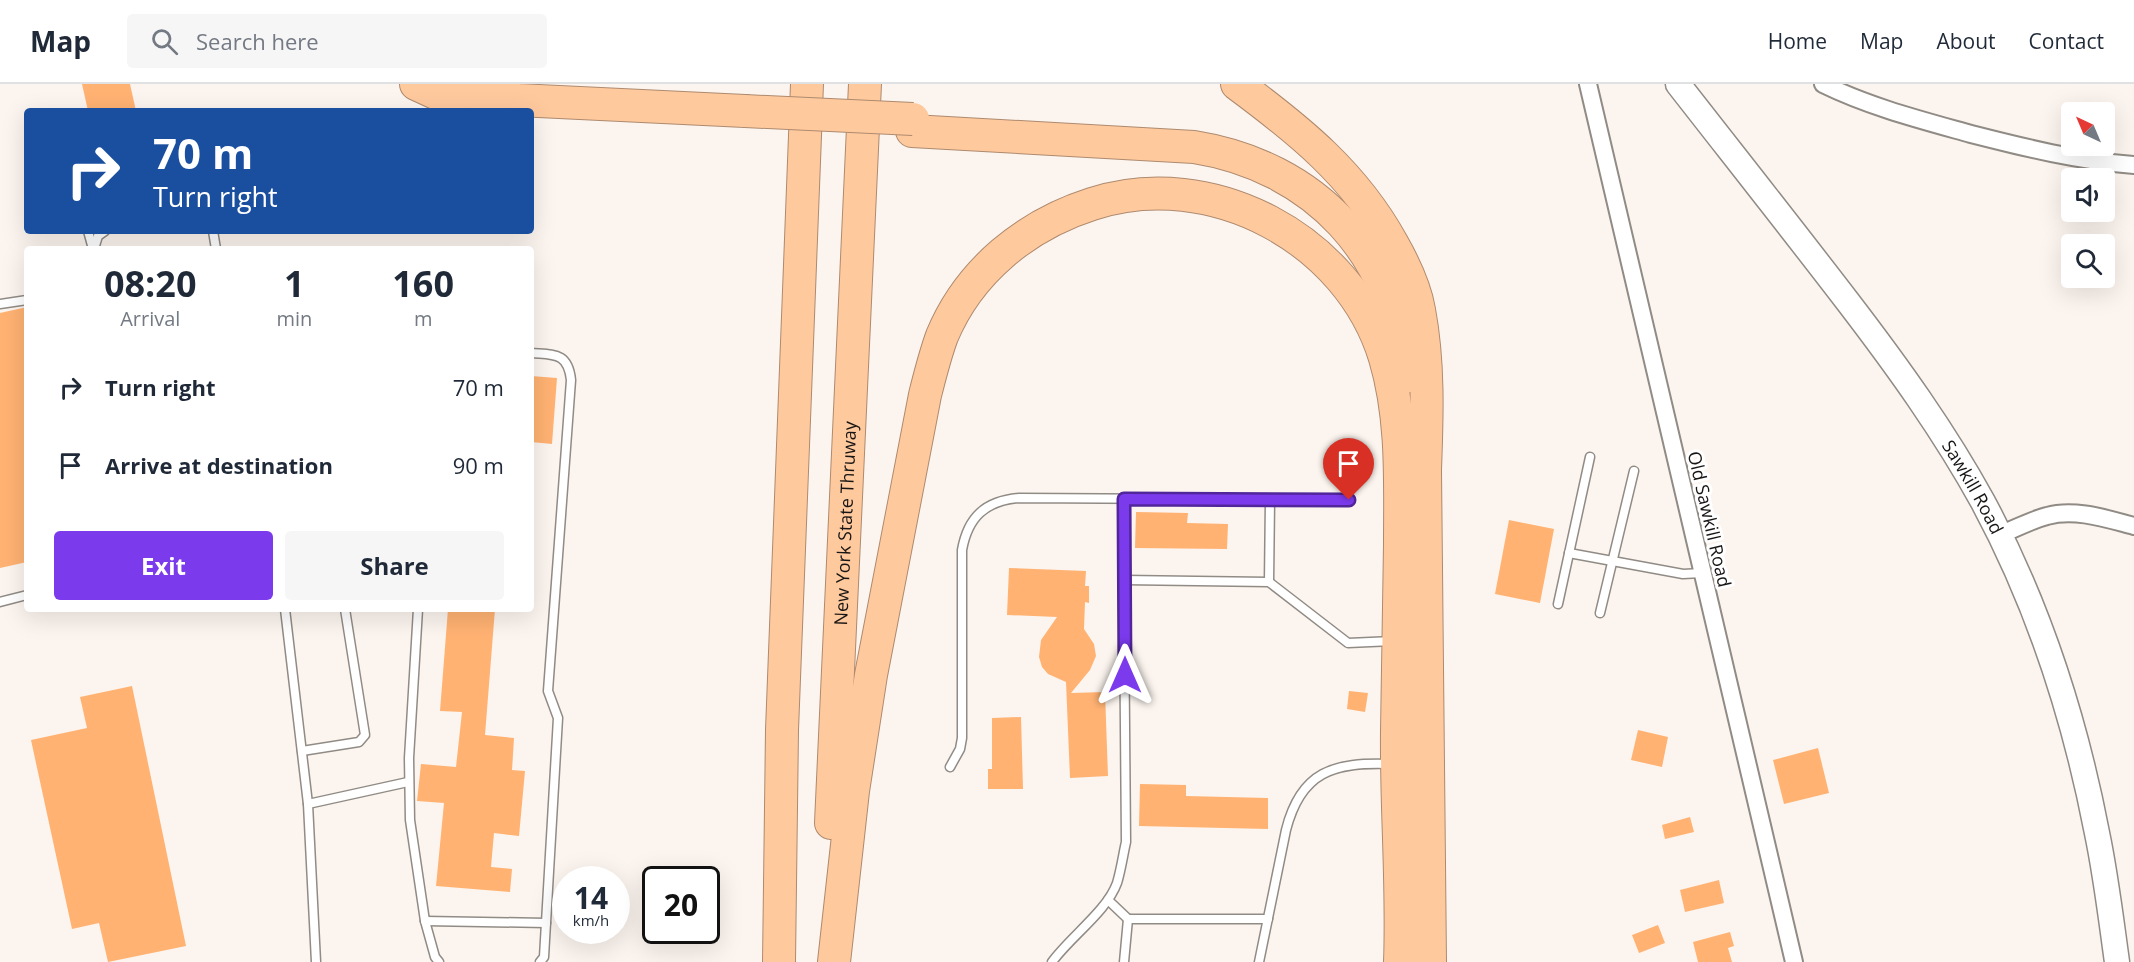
<!DOCTYPE html>
<style>
:root{--surface:#fff;--page:#f6f6f7;--text:#1f2937;--muted:#747a83;--line:#e0e1e3;--accent:#7c3aed}
body{margin:0;font-family:"Open Sans",sans-serif;background:var(--page);color:var(--text);height:100vh;display:flex;flex-direction:column;font-size:22px;white-space:nowrap}
*{box-sizing:border-box;margin:0}
p{font-size:20px;color:var(--muted)}
.icon{flex:none;width:33px;height:33px;fill:none;stroke:currentColor;stroke-width:2;stroke-linecap:round;stroke-linejoin:round}
.map{position:relative;flex:1;overflow:hidden}
.details{position:absolute;left:24px;top:162px;width:510px;height:366px;display:flex;flex-direction:column;background:var(--surface);border-radius:6px;box-shadow:0 6px 24px #0002}
.details>*{flex:none}
.banner{position:absolute;left:24px;top:24px;width:510px;height:126px;border-radius:6px;box-shadow:0 6px 24px #0002;background:#1a4fa0;color:#fff;overflow:hidden}
.needle{width:39px;rotate:316deg}
.tools{position:absolute;left:2061px;top:18px;display:grid;gap:12px}
.tools a{display:grid;place-items:center;width:54px;height:54px;border-radius:6px;background:var(--surface);box-shadow:0 6px 24px #0002;font-size:30px}
.speed{position:absolute;left:552px;top:782px;display:flex;gap:12px;font-size:30px;font-weight:700;text-align:center}
.speed>*{display:grid;place-content:center;width:78px;height:78px;border-radius:50%;background:var(--surface);box-shadow:0 6px 24px #0002;line-height:1}
.speed small{font-size:15px;font-weight:400}
.speed .limit{border:3px solid #111;border-radius:9px;background:#fff;color:#111}
.pin{position:absolute;display:grid;place-items:center;width:51px;height:51px;color:#fff;margin:-62px -26px;border-radius:50% 50% 50% 0;rotate:-45deg;box-shadow:0 0 6px #0007}
.pin .icon{rotate:45deg}
.me{position:absolute;width:66px;margin:-33px;rotate:0deg;stroke-linejoin:round;filter:drop-shadow(0 0 4px #0008)}
.turn{display:flex;align-items:center;gap:21px;height:126px;padding:0 30px;font-size:27px}
.turn .icon{width:78px;height:78px;stroke-width:2.5}
.turn b{display:block;font-size:42px;line-height:51px}
.eta{display:flex;justify-content:space-evenly;align-items:center;height:102px;text-align:center}
.eta b{font-size:36px;font-weight:700;line-height:42px}
.button{display:flex;gap:12px;margin-top:auto;padding:12px 30px}
.button a{flex:1;height:69px;border-radius:6px;background:var(--accent);color:#fff;font-size:24px;font-weight:700;line-height:69px;text-align:center}
.button a+a{background:var(--page);color:var(--text)}
ul{padding:0;list-style:none}
li{display:flex;align-items:center;gap:18px;height:78px;padding:0 30px}
li div{flex:1}
li b{display:block;font-size:22px}
li em{font-style:normal}
header{display:flex;align-items:center;gap:36px;box-sizing:border-box;height:84px;padding:0 30px;background:var(--surface);border-bottom:2px solid var(--line)}
header strong{font-size:28px}
nav{display:flex;gap:33px;margin-inline-start:auto;font-size:21px}
.search{width:420px;height:54px;background:var(--page);display:flex;align-items:center;gap:15px;box-sizing:border-box;padding:0 21px;border-radius:6px;color:var(--muted);font-size:22px}
.map>svg:first-child{display:block}
.building{fill:#ffb272}
.lines{fill:none;stroke-linecap:round;stroke-linejoin:round}
.lane-casing{stroke:#918b85;stroke-width:11}
.street-casing{stroke:#918b85;stroke-width:20}
.secondary-casing{stroke:#918b85;stroke-width:27}
.highway-casing{stroke:#ae8a6e;stroke-width:34}
.lane{stroke:#fff;stroke-width:8}
.street{stroke:#fff;stroke-width:16}
.secondary{stroke:#fff;stroke-width:24}
.highway{stroke:#ffc99e;stroke-width:32}
.highway-bridge-casing{stroke:#ae8a6e;stroke-width:34;stroke-linecap:butt}
.highway-bridge{stroke:#ffc99e;stroke-width:32}
.route-casing{stroke:#51269a;stroke-width:15}
.route{stroke:#7c3aed;stroke-width:10}
.labels{text-anchor:middle;dominant-baseline:central;stroke-width:6;stroke-linejoin:round;paint-order:stroke}
.street-label{font-size:18px;fill:#181614;stroke:#fff}
</style>
<header>
<strong>Map</strong>
<div class="search"><svg class="icon" aria-label="search" viewBox="0 0 24 24"><circle cx="10" cy="10" r="6"/><path d="M15 15l6 6"/></svg>Search here</div>
<nav><a>Home</a><a>Map</a><a>About</a><a>Contact</a></nav>
</header>
<div class="map">
<svg width="2134" height="878" viewBox="0 0 2134 878">
<rect width="100%" height="100%" fill="#fcf5ef"/>
<!-- building -->
<g class="building">
<polygon points="82,0 130,0 136,27 88,27"/>
<polygon points="27,223 27,478 0,484 0,229"/>
<polygon points="531,292 557,294 552,360 531,358"/>
<polygon points="1136,428 1188,429 1187,439 1228,440 1227,465 1135,464"/>
<polygon points="1509,436 1554,445 1540,519 1495,510"/>
<polygon points="1009,484 1086,487 1085,502 1089,502 1089,519 1085,518 1084,545 1094,560 1096,572 1090,586 1071,609 1105,608 1108,692 1070,694 1066,598 1048,590 1042,583 1039,573 1041,556 1057,533 1007,531"/>
<polygon points="448,525 495,525 485,651 514,654 512,686 525,687 519,752 494,749 491,783 512,785 510,808 436,802 444,719 417,717 421,680 456,683 462,628 440,627"/>
<polygon points="132,602 186,862 108,878 99,839 72,845 31,656 87,644 80,613"/>
<polygon points="1349,607 1368,609 1365,628 1347,625"/>
<polygon points="1021,633 1023,705 988,705 988,685 992,685 992,634"/>
<polygon points="1638,646 1668,653 1662,683 1631,676"/>
<polygon points="1818,664 1829,709 1784,720 1773,676"/>
<polygon points="1140,700 1186,701 1186,712 1268,714 1268,745 1139,742"/>
<polygon points="1690,733 1694,748 1665,755 1662,741"/>
<polygon points="1719,796 1724,819 1685,828 1680,806"/>
<polygon points="1658,841 1665,859 1639,869 1632,851"/>
<polygon points="1730,848 1734,862 1728,864 1732,878 1698,878 1693,858"/>
</g>
<g class="lines">
<!-- lane casing -->
<g class="lane-casing">
<g id="lane">
<polyline points="88,147 93,165"/>
<polyline points="213,147 216,165"/>
<polyline points="94,165 98,152 105,147"/>
<polyline points="0,220 27,216"/>
<path d="M531 269C554 271 568 268 571 296L548 607 558 634 544 873 540 878"/>
<polyline points="1569,469 1683,490 1702,489"/>
<polyline points="1124,496 1269,498 1348,559 1393,557"/>
<polyline points="1269,498 1270,416"/>
<polyline points="0,518 27,511"/>
<polyline points="1558,520 1590,373"/>
<polyline points="285,525 308,720 316,878"/>
<polyline points="418,525 409,674 410,736 425,837 435,873 439,878"/>
<polyline points="1600,529 1634,387"/>
<polyline points="302,667 359,658 365,651 345,525"/>
<path d="M950 683 960 665 962 654V466C968 433 985 417 1019 414L1349 416"/>
<polyline points="308,720 408,698"/>
<polyline points="1108,816 1128,835"/>
<polyline points="425,837 546,839"/>
<path d="M1052 878C1070 853 1107 827 1117 799 1121 786 1123 771 1126 758L1123 415"/>
<polyline points="1124,878 1128,835 1268,835"/>
<path d="M1259 878 1286 746C1301 687 1334 678 1390 680"/>
</g>
</g>
<!-- street casing -->
<g class="street-casing">
<g id="street">
<polyline points="1588,0 1794,878"/>
<path d="M1823 0C1870 23 1921 36 1971 50 2026 64 2078 77 2134 81"/>
<path d="M1999 451C2015 445 2031 436 2047 432 2075 424 2107 435 2134 442"/>
</g>
</g>
<!-- secondary casing -->
<g class="secondary-casing">
<g id="secondary">
<path id="s1" d="M1678 0C1735 73 1792 145 1848 218 1897 282 1944 347 1983 418 2038 520 2075 635 2097 749 2106 792 2111 835 2117 878"/>
</g>
</g>
<!-- highway casing -->
<g class="highway-casing">
<g id="highway">
<polyline points="416,0 442,12 465,20"/>
<polyline points="446,0 467,7 518,16 745,27"/>
<path d="M1237 0C1299 46 1354 90 1392 159 1404 180 1415 202 1419 226 1429 279 1427 333 1425 386L1430 878"/>
<path d="M912 47 1194 63C1314 82 1398 170 1405 293"/>
<path id="s2" d="M831 739 865 0"/>
<polyline points="779,878 782,646 807,0"/>
<path d="M834 878 853 707 871 591 925 311C930 291 935 271 942 252 969 187 1026 141 1092 120 1211 81 1349 155 1385 274 1403 334 1400 399 1400 460 1399 523 1398 585 1397 647 1396 724 1403 801 1400 878"/>
</g>
</g>
<!-- lane -->
<use href="#lane" class="lane"/>
<!-- street -->
<use href="#street" class="street"/>
<!-- secondary -->
<use href="#secondary" class="secondary"/>
<!-- highway -->
<use href="#highway" class="highway"/>
<!-- highway-bridge casing -->
<g class="highway-bridge-casing">
<polyline id="highway-bridge" points="745,27 913,35"/>
</g>
<!-- highway-bridge -->
<use href="#highway-bridge" class="highway-bridge"/>
</g>
<g class="lines">
<!-- route casing -->
<g class="route-casing">
<polyline id="route" points="1125,591 1124,415 1349,416"/>
</g>
<!-- route -->
<use href="#route" class="route"/>
</g>
<g class="labels">
<!-- street labels -->
<g class="street-label">
<text stroke="none"><textPath href="#s1" startOffset="500">Sawkill Road</textPath></text>
<text transform="translate(1710 435) rotate(77)">Old Sawkill Road</text>
<text stroke="none"><textPath href="#s2" startOffset="300">New York State Thruway</textPath></text>
</g>
</g>
</svg>
<div class="tools">
<a><svg class="needle" viewBox="-14 -14 28 28"><path d="M0-13l5 13h-10z" fill="#e53935"/><path d="M0 13l5-13h-10z" fill="#747a83"/></svg></a>
<a><svg class="icon" aria-label="sound" viewBox="0 0 24 24"><path d="M4 9h4l5-4v14l-5-4H4zM17 9q2 3 0 6"/></svg></a>
<a><svg class="icon" aria-label="search" viewBox="0 0 24 24"><circle cx="10" cy="10" r="6"/><path d="M15 15l6 6"/></svg></a>
</div>
<div class="speed"><div>14<small>km/h</small></div><div class="limit">20</div></div>
<div class="pin" style="left:1349px;top:416px;background:#d93025"><svg class="icon" aria-label="arrive" viewBox="0 0 24 24"><path d="M6 21V4h12l-3 4 3 4H6"/></svg></div>
<svg class="me" style="left:1125px;top:591px" viewBox="-20 -20 40 40"><path d="M0-17L14 15 0 8-14 15z" fill="#7c3aed" stroke="#fff" stroke-width="4"/></svg>
<div class="banner">
<div class="turn"><svg class="icon" aria-label="right" viewBox="0 0 24 24"><path d="M7 20v-9h11M14 6l5 5-5 5"/></svg><div><b>70 m</b>Turn right</div></div>
</div>
<section class="details">
<div class="eta">
<div><b>08:20</b><p>Arrival</p></div>
<div><b>1</b><p>min</p></div>
<div><b>160</b><p>m</p></div>
</div>
<ul>
<li><svg class="icon" aria-label="right" viewBox="0 0 24 24"><path d="M7 20v-9h11M14 6l5 5-5 5"/></svg><div><b>Turn right</b></div><em>70 m</em></li>
<li><svg class="icon" aria-label="arrive" viewBox="0 0 24 24"><path d="M6 21V4h12l-3 4 3 4H6"/></svg><div><b>Arrive at destination</b></div><em>90 m</em></li>
</ul>
<div class="button"><a>Exit</a><a>Share</a></div>
</section>
</div>
